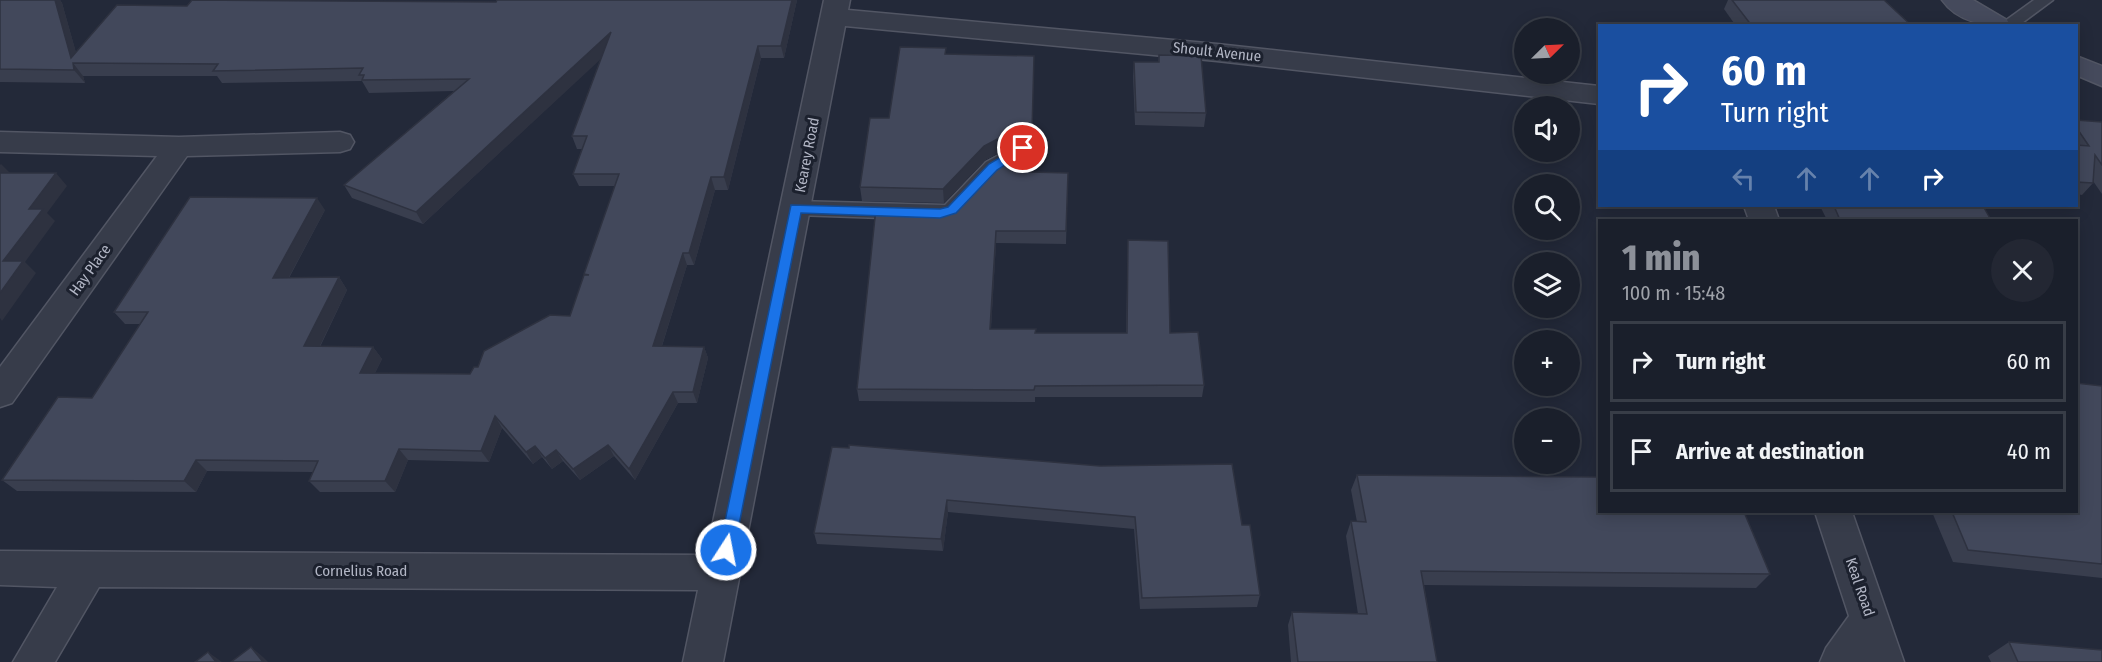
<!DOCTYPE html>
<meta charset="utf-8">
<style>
:root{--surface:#1a1f2b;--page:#232733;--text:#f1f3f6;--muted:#9fa2a9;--line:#383d47;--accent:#8c9099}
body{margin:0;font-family:"Fira Sans Condensed",sans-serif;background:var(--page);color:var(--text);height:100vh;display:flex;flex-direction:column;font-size:22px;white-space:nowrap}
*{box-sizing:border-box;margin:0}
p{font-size:20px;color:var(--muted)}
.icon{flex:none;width:33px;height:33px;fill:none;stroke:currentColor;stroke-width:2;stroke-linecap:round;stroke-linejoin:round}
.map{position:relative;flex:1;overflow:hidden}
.details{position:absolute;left:1598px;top:219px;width:480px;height:294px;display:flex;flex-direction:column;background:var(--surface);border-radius:0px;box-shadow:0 3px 15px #0003,0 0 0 2px var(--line)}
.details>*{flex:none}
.hud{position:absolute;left:1598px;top:24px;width:480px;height:183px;border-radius:0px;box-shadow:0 3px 15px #0003,0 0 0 2px var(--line);background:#1a4fa0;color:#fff;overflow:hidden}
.needle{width:39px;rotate:66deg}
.tools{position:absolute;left:1514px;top:18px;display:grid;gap:12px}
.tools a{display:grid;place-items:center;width:66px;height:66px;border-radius:50%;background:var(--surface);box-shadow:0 3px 15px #0003,0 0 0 2px var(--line);font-size:30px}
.pin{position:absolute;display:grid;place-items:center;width:51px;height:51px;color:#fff;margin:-26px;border:3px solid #fff;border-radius:50%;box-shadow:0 2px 6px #0007}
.me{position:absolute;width:66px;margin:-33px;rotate:11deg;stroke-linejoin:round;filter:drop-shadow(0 0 4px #0008)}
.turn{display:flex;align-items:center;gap:21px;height:126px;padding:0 24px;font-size:27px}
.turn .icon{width:78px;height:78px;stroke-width:2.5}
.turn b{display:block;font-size:42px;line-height:51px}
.lanes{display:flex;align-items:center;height:57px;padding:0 24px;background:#0003;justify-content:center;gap:30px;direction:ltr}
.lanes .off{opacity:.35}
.round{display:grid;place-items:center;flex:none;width:63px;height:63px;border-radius:32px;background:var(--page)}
.headline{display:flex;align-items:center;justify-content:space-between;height:102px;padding:0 24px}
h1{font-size:36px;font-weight:800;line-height:45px;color:var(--accent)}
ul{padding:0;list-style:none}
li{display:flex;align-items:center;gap:18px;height:81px;margin:0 12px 9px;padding:0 12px;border:3px solid var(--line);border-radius:0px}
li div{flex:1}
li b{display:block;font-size:22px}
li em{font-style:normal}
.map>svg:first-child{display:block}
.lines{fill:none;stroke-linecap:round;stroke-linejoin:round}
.lane-casing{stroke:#525664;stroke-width:3}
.street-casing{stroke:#525664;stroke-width:3}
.secondary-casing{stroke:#525664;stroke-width:3}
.lane{fill:#373c4a;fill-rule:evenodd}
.street{fill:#373c4a;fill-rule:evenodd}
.secondary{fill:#454a5c;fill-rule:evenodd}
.wall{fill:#393e4e}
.shaded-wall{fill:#2e3240}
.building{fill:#42485b;stroke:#2e3240;stroke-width:1.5}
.route{fill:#1a73e8;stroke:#114b97;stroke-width:1.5}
.labels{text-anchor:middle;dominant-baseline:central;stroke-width:6;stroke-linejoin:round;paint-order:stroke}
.street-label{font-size:15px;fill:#b2b6c5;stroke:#1c212e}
</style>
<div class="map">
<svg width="2102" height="662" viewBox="0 0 2102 662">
<rect width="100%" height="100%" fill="#232939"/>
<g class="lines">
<!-- lane casing -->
<g class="lane-casing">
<g id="lane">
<polygon points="2034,0 2053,0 2018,26 1998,26"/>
<polygon points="1023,142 1029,144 1032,148 1029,152 1000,172 959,215 941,220 796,215 789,213 786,208 789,203 796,201 945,205 986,162"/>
</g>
</g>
<!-- street casing -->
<g class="street-casing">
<g id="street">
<polygon points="824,0 850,0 848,10 1217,44 1599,86 1599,104 1217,61 845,26 723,662 683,662 698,590 99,587 55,662 13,662 57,587 0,585 0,551 706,555"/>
<polygon points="0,132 179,137 340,132 350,135 354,142 350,149 340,152 187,156 12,403 0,407 0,367 157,156 0,152"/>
<polygon points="1744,206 1774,206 1779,220 1749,220"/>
<polygon points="1815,512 1852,512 1904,662 1820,662 1826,648 1849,616"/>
</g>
</g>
<!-- secondary casing -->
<g class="secondary-casing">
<g id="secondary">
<path d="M1942 0H1973L2007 20 2011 26C1986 26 1958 23 1942 0Z"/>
<polygon points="2076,56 2102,66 2102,86 2076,75"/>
</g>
</g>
<!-- lane -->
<use href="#lane" class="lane"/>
<!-- street -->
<use href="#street" class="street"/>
<!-- secondary -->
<use href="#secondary" class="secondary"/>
</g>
<!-- wall -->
<g class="wall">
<polygon points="0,0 60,0 62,3 76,53 187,6 496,2 797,0 784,58 761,58 728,190 715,190 694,265 687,265 662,346 704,347 708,358 697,403 678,403 635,480 614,456 580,480 563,461 552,469 542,457 533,464 502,428 489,462 408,460 395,492 320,492 309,481 313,472 207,471 196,492 17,491 2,480 92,398 140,324 125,324 114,312 325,210 289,278 339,277 347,290 320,347 373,347 382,359 375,373 470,374 478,367 570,316 585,275 584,274 615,186 579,186 573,174 583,149 577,149 572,136 601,58 423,224 352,198 344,185 454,91 369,93 362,81 222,83 217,76 83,76 85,83 0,82"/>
<polygon points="1728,0 1884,0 1912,26 1736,26 1724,9"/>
<polygon points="946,48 946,54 1034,56 1031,172 1068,173 1066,244 996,243 991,329 1035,333 1126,333 1128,240 1170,333 1204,385 1202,397 1035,397 1035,402 859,401 857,389 940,210 959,205 1027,142 1022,140 985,160 944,203 862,201 860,187 889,118"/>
<polygon points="1159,55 1206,113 1204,127 1135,125 1133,76 1134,62 1158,62"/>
<polygon points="2076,120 2102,122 2102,194 2093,181 2093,183 2082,195 2076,194"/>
<polygon points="1820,206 1983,206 1991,220 1827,220"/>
<polygon points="2102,386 2102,578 1953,562 1932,512 2076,512"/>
<polygon points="832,447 1242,525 1260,595 1257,607 1140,609 1134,529 948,512 943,551 817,544 814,533"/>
<polygon points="1357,475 1770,574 1756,588 1424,585 1437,662 1291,662 1288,625 1292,612 1358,614 1346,536 1351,521 1357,522 1351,490"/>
<polygon points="2009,642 2102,662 1991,662 1988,656"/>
</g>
<!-- shaded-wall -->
<g class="shaded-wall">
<polygon points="55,0 60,0 62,3 79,63 71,58"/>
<polygon points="792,0 797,0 784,58 781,46"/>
<polygon points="611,32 616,45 423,224 416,212"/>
<polygon points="758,46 761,58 728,190 724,177"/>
<polygon points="73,63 83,76 85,83 74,70"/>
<polygon points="1022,126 1022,140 985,160 944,203 943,189 984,146"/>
<polygon points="1,164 13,176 0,180 0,165"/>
<polygon points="56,173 67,186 47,213 55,221 25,262 36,273 2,321 0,318 0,293 3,261 29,209"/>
<polygon points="711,177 715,190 694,265 689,253"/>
<polygon points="317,198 325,210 282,290 273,278"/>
<polygon points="996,231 996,243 990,341 990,329"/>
<polygon points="683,253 687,265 658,358 653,346"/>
<polygon points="339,277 347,290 314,358 304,346"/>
<polygon points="373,347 382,359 369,385 360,373"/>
<polygon points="704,347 708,358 697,403 693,392"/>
<polygon points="673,392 678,403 635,480 629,469"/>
<polygon points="495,416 502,428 489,462 481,451"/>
<polygon points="608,445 614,456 580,480 573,469"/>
<polygon points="535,446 542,457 533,464 526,452"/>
<polygon points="399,449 408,460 395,492 385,481"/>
<polygon points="556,450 563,461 552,469 545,458"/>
<polygon points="196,460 207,471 196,492 184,481"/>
<polygon points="947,500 948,512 943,551 941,539"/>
<polygon points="251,647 263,657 268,662 263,662"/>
<polygon points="208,652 222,662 216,662"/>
</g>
<!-- building -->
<g class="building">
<polygon points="0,0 55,0 71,58 117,5 187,6 192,0 496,2 497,0 792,0 781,46 758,46 724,177 711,177 689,253 683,253 653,346 704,347 693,392 673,392 629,469 608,445 573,469 556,450 545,458 535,446 526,452 495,416 481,451 399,449 385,481 309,481 318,461 196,460 184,481 2,480 58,397 92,398 148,312 114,312 190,197 317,198 273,278 339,277 304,346 373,347 360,373 470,374 474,367 478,367 484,351 550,315 570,316 584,275 589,275 584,274 619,174 573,174 587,136 572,136 611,32 416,212 344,185 469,79 362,80 364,75 359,75 363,68 213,71 218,64 73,63 74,70 0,69"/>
<polygon points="1732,0 1884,0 1912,26 1752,26"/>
<polygon points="900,47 946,48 945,54 1034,56 1032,131 1022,126 984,146 943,189 860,187 870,118 889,118"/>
<polygon points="1159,55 1201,56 1206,113 1136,112 1134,62 1159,62"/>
<polygon points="2076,120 2102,122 2102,165 2095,155 2093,183 2076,182 2076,145 2089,146 2076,127"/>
<polygon points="1032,139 1031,172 1068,173 1066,231 996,231 990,329 1036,329 1035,333 1127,333 1128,240 1168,241 1170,333 1198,332 1204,385 1035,386 1034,390 857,389 876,208 940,210 959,205 1001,161"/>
<polygon points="0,173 56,173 29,209 43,209 3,261 23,261 0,293"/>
<polygon points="1834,206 1983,206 1991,220 1840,220"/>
<polygon points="2076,383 2102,386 2102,564 1968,550 1952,512 2076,512"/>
<polygon points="849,445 1100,466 1232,464 1242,525 1250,525 1260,595 1142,598 1135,517 947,500 941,539 814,533 832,447 849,448"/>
<polygon points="1357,475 1599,477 1599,512 1744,512 1770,574 1421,571 1437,662 1298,662 1292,612 1367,614 1351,521 1366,522"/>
<polygon points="2009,642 2102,650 2102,662 2018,662"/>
<polygon points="251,647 263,662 231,662"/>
<polygon points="208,652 216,662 195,662"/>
</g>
<!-- route -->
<polygon class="route" points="1023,144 1027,145 1027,151 997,170 956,213 940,218 801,213 734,550 732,555 726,557 721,555 719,550 791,205 940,209 948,207 989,164"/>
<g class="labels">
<!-- street labels -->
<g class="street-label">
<text transform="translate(1217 52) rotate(6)">Shoult Avenue</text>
<text transform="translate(807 155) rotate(-79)">Kearey Road</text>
<text transform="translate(90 270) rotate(-54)">Hay Place</text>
<text x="361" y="571">Cornelius Road</text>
<text transform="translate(1860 587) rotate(71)">Keal Road</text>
</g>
</g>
</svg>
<div class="tools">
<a><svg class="needle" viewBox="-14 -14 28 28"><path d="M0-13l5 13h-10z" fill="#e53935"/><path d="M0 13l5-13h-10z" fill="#9fa2a9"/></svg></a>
<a><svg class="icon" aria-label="sound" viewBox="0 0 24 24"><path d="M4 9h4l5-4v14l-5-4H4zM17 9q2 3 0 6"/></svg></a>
<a><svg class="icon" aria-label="search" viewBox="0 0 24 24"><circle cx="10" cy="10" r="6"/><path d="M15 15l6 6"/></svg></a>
<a><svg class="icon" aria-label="layers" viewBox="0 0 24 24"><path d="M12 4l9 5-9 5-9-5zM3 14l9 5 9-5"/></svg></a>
<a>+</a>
<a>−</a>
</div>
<div class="pin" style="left:1023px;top:148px;background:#d93025"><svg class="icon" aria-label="arrive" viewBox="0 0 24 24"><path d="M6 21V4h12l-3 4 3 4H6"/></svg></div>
<svg class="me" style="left:726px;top:550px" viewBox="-20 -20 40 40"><circle r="17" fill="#1a73e8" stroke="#fff" stroke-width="3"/><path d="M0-11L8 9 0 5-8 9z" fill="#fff"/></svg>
<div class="hud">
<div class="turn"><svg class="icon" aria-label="right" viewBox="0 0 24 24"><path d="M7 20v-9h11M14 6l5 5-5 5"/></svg><div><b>60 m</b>Turn right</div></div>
<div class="lanes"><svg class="icon off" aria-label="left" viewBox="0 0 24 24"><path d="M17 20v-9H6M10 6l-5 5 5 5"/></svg><svg class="icon off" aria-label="ahead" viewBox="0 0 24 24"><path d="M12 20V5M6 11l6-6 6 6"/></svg><svg class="icon off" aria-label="ahead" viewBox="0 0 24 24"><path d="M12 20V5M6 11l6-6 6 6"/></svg><svg class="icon" aria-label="right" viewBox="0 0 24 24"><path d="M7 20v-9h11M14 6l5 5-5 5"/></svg></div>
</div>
<section class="details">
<div class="headline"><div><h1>1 min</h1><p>100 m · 15:48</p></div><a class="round"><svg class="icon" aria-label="close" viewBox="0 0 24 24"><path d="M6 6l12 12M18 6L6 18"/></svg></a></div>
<ul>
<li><svg class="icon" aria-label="right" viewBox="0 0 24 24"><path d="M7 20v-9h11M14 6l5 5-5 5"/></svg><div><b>Turn right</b></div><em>60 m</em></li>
<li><svg class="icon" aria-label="arrive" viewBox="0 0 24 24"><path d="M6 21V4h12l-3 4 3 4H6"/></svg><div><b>Arrive at destination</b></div><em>40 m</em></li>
</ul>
</section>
</div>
